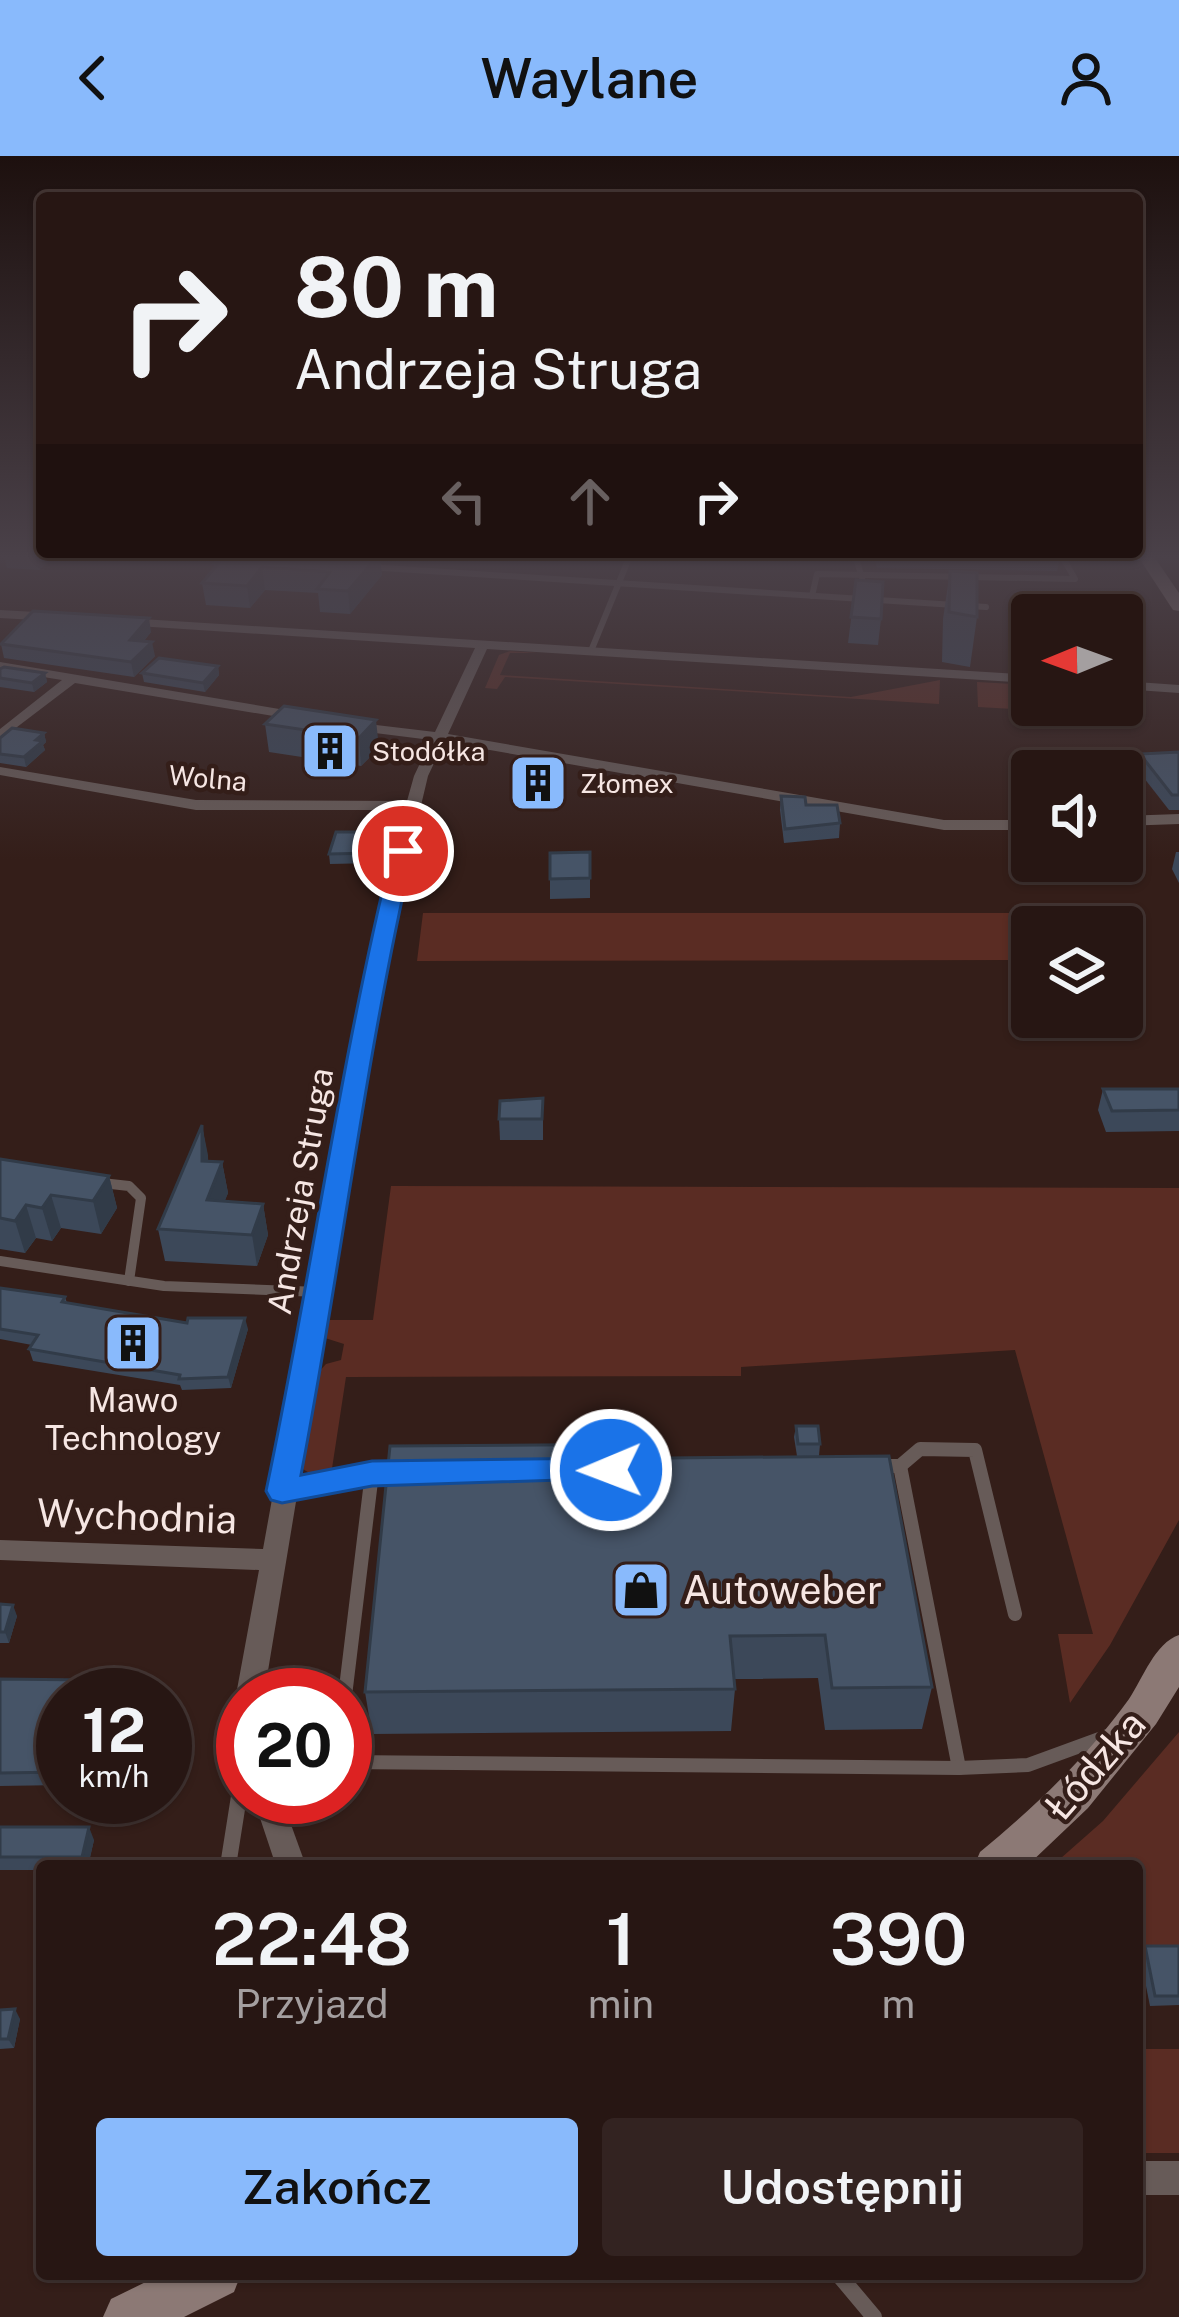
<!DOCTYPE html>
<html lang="pl">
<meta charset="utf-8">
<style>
:root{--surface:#271613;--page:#332321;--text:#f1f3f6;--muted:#a49fa0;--line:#433533;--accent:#89bafc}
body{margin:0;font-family:"Public Sans",sans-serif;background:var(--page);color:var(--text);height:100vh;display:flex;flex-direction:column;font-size:45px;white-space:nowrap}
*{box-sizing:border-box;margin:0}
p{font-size:39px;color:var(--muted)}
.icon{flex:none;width:66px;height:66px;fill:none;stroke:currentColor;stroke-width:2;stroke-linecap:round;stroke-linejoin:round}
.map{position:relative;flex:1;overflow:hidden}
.sheet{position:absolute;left:36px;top:1704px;width:1107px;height:420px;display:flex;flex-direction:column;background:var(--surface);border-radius:12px;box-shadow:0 3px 9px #0004,0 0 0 3px var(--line)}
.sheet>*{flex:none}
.banner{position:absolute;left:36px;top:36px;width:1107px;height:366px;border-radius:12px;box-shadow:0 3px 9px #0004,0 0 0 3px var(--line);background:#271613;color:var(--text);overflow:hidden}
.needle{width:78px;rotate:269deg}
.tools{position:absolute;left:1011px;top:438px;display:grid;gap:24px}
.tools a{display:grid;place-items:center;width:132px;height:132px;border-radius:12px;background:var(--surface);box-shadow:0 3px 9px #0004,0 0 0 3px var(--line);font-size:60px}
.speed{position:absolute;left:36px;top:1512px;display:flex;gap:24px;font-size:60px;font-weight:700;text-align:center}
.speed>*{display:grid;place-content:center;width:156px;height:156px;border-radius:50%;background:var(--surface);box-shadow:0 3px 9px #0004,0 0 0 3px var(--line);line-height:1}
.speed small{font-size:30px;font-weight:400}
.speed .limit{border:18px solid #d22;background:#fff;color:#111}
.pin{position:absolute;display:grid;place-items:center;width:102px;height:102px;color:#fff;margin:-51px;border:6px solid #fff;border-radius:50%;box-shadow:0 3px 12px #0007}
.me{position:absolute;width:132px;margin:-66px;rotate:269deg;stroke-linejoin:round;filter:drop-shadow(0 0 9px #0008)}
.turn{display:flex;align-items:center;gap:42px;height:252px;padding:0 60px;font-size:54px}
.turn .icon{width:156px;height:156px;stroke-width:2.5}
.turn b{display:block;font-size:84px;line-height:102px}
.lanes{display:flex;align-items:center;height:114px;padding:0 60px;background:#0003;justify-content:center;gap:60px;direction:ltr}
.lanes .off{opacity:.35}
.eta{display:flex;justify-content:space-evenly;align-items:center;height:204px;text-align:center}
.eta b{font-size:72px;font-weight:600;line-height:84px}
.primary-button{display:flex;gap:24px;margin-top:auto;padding:24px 60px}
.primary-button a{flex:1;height:138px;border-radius:12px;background:var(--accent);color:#111;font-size:48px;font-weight:600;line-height:138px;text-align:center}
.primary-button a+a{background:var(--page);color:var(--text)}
header{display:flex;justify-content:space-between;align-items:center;height:156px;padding:0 60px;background:var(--accent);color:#111;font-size:54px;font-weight:600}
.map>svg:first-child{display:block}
.green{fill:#5a2c23}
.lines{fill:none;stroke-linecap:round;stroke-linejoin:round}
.lane-far3{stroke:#675b58;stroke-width:6}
.lane-far2{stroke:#675b58;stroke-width:10}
.lane-far1{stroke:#675b58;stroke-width:14}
.lane{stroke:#675b58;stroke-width:16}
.street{fill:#675b58;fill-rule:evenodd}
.secondary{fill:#8c7975;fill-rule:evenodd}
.wall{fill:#3c4859}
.shaded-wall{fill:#313b48}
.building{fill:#465467;stroke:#313b48;stroke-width:3}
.route{fill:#1a73e8;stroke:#114b97;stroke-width:3}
.labels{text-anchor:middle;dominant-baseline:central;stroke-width:9;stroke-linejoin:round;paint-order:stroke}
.far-poi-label{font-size:27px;fill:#f6e6e3;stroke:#341e19;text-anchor:start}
.far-street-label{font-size:27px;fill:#f6e6e3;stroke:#341e19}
.street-label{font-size:33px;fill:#f6e6e3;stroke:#341e19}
.poi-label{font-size:33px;fill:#f6e6e3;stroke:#341e19}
.near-street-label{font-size:39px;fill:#f6e6e3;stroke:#341e19}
.near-poi-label{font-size:39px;fill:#f6e6e3;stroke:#341e19;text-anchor:start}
</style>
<header><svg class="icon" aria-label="back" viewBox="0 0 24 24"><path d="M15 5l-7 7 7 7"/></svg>Waylane<svg class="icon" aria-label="person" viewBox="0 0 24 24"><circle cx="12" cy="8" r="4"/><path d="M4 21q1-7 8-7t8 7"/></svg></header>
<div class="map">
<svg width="1179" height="2161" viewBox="0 0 1179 2161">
<rect width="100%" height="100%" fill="#341e19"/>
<!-- green -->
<g class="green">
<polygon points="510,495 538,497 510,497 500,519 851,541 940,524 939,548 505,521 497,533 485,532 499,499"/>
<polygon points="977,526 1032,529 1032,549 1066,549 1066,556 978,551"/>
<polygon points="423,757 1038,757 1043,771 1032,771 1032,804 417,805"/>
<polygon points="391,1030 1179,1032 1179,1364 1110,1489 1070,1547 1058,1478 1093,1478 1015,1194 741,1211 741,1220 346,1221 331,1319 313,1319 301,1312 316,1219 326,1208 341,1204 344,1188 325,1182 325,1164 373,1164"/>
<polygon points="1179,1576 1179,1800 1137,1800 1137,1710 1052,1710 1103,1665"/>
<rect x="1137" y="1893" width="42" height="104"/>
</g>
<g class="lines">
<!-- lane-far3 -->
<g class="lane-far3">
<polyline points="856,402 862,422"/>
<polyline points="368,411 986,451"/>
<polyline points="812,440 817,418 1075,423 1063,402"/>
<polyline points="591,495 629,402"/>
</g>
<!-- lane-far2 -->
<g class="lane-far2">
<polyline points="102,1027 129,1030 141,1042 129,1125"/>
<polyline points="0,1105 164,1130 319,1136"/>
</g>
<!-- lane-far1 -->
<g class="lane-far1">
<polyline points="882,1310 900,1310 959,1612"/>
<polyline points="900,1310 920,1293 975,1294 1015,1458"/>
<polyline points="289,1334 372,1317 401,1317"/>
<polyline points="345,1540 372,1317"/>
<polyline points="345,1606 959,1612 1028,1609 1110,1579"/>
<polyline points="240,1637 243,1616"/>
</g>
<!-- lane -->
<g class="lane">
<polyline points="228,1710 240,1634"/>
<polyline points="838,2118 874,2161"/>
</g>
<!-- street -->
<g class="street">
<polygon points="0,454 53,457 59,461 53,465 0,462"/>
<polygon points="126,462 1032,519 1032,527 487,493 448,578 944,664 1032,664 1032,674 944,674 444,586 428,620 389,784 264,1539 243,1539 243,1548 236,1539 259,1414 0,1404 0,1384 263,1393 373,784 405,654 196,654 0,619 0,611 196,644 407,645 414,620 431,584 351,574 344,570 351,566 435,576 475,492 122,469 120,466"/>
<polygon points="0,506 303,557 310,561 303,565 75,527 0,584 0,573 62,524 0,514"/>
<polygon points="1122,525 1179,529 1179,537 1122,533"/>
<polygon points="1179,658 1179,668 1122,670 1122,660"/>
<polygon points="253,1641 281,1641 306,1710 276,1710"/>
<rect x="1137" y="2005" width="42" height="34"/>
</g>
<!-- secondary -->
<g class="secondary">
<polygon points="1139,402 1155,402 1179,437 1179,455 1173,454"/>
<path d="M1179 1479V1531L1156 1568 1088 1652 1027 1710H974L980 1696C1035 1651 1087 1601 1129 1543 1143 1522 1155 1487 1179 1479Z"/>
<polygon points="162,2118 241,2118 234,2136 184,2161 103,2161 111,2143"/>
</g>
</g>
<!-- wall -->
<g class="wall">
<polygon points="4,402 52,402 39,414 7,412"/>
<polygon points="220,402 393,402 391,405 380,404 382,419 350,458 320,456 318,437 265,434 250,452 206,449 202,427 215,412 214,408"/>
<polygon points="874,402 1060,402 1057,415 877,412"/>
<polygon points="950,415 977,461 970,511 942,506 943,463"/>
<polygon points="856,424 881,463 878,489 848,487"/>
<polygon points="151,476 144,485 155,500 134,521 4,502 1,488"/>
<polygon points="218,510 219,519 205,536 144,526 142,517"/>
<polygon points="0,513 45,517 47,526 34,536 0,531"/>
<polygon points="284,550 379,592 361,610 269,596 265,568"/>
<polygon points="44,577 46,586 43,589 45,594 26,611 0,607 0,582"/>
<polygon points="1179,596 1179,654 1169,654 1137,613 1140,598"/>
<polygon points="781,640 806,649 840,667 839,682 784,687 780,654"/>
<polygon points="377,676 375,707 330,708 329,698"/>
<polygon points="590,696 590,742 550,743 550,697"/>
<polygon points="1176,696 1179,696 1179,727 1172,713"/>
<polygon points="1103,933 1179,933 1179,975 1106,976 1098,954"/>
<polygon points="543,942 543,984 500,984 499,963"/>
<polygon points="202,969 208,1005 222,1006 228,1037 224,1046 263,1048 268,1079 257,1110 165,1105 158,1073"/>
<polygon points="0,1003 109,1020 117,1052 101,1078 61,1072 52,1085 36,1082 25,1097 0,1093"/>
<polygon points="0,1132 65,1141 67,1147 187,1167 248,1173 231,1232 182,1234 180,1229 33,1205 29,1193 32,1189 0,1183"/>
<polygon points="796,1270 820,1288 819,1300 797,1300 794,1281"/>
<polygon points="666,1302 932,1531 922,1573 825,1574 818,1522 734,1523 735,1533 731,1575 372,1578 365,1536"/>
<polygon points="0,1448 17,1460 9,1487 0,1487"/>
<polygon points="0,1523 63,1539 63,1629 0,1630"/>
<polygon points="0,1671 94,1684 88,1710 42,1710 42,1714 0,1714"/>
<polygon points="1145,1790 1179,1790 1179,1849 1150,1850 1140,1800"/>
<polygon points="0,1854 20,1863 14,1892 0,1893"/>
</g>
<!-- shaded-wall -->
<g class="shaded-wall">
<polygon points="36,402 52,402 39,414"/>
<polygon points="376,402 380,402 382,419 350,458 348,435"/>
<polygon points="262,411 265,434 250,452 247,430"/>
<polygon points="149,462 151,476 133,498 130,484"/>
<polygon points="152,486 155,500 134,521 131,506"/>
<polygon points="218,510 219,519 205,536 203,527"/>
<polygon points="45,517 47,526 34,536 32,527"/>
<polygon points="376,564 379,592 361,610 359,582"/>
<polygon points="44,577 46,586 43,589 45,594 26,611 24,601 36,584"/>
<polygon points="202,969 208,999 209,1035 202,1005"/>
<polygon points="222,1006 228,1037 213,1076 207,1044"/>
<polygon points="109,1020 117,1052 101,1078 93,1045"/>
<polygon points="51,1039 61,1072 52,1085 42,1052"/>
<polygon points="263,1048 268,1079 257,1110 252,1079"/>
<polygon points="26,1049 36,1082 25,1097 15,1065"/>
<polygon points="245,1162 248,1173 231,1232 228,1221"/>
<polygon points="13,1449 17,1460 9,1487 5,1476"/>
<polygon points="89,1671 94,1684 88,1710 85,1710 82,1701"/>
<polygon points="15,1853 20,1863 14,1892 8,1883"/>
</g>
<!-- building -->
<g class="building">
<polygon points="220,402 376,402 348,435 317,433 330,416 262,411 247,430 202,427 218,408 214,408"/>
<polygon points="950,415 977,417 977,461 949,456"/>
<polygon points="856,424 883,426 881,463 851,461"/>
<polygon points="33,455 149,462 130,484 152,486 131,506 1,488"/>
<polygon points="159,502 218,510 203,527 142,517"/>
<polygon points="4,511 45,517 32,527 0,522 0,513"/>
<polygon points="284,550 376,564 359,582 265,568"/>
<polygon points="12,572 44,577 36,584 43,585 24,601 0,598 0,582"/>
<polygon points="1179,596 1179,639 1172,639 1140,598"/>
<polygon points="781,640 805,641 806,649 837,649 840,667 785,673"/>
<polygon points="336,676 377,676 374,697 329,698"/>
<polygon points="590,696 590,722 550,723 550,697"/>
<polygon points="1103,933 1179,933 1179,954 1112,955"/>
<polygon points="543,942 542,963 499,963 500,945"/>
<polygon points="202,969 202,1005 222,1006 207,1044 263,1048 252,1079 158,1073"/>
<polygon points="0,1003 109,1020 93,1045 51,1039 42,1052 26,1049 15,1065 0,1062"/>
<polygon points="0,1132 65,1141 62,1146 187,1167 188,1162 245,1162 228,1221 179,1223 180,1219 29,1193 38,1179 0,1173"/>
<polygon points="796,1270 818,1270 820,1288 798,1288"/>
<polygon points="665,1288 666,1302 889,1300 932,1531 832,1532 825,1479 730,1480 735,1533 365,1536 390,1290"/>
<polygon points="0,1448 13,1449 5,1476 0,1476"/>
<polygon points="97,1517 117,1539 63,1539 63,1616 0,1617 0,1523 88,1524"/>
<polygon points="0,1671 89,1671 82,1701 0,1701"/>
<polygon points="1145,1790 1179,1790 1179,1840 1155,1840"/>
<polygon points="15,1853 8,1883 0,1883 0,1854"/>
</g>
<!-- sky -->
<linearGradient id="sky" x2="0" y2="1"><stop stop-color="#1d100e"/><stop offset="0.57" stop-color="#4a4149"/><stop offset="1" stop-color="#4a4149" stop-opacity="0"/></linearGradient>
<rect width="1179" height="704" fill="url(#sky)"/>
<!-- route -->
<path class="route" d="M403 689 413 695C365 901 341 1112 301 1319L372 1305 611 1302 622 1305 627 1314 622 1322 372 1330 282 1347 271 1344 266 1335C311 1122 340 906 392 695Z"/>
<!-- icons -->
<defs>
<g id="building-square" transform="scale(3)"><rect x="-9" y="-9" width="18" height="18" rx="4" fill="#89bafc" stroke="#341e19"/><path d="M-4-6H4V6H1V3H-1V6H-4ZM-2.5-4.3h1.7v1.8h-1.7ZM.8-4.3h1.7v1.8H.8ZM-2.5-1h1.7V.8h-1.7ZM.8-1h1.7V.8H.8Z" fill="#111"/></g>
<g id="shop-square" transform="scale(3)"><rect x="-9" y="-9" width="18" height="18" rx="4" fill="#89bafc" stroke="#341e19"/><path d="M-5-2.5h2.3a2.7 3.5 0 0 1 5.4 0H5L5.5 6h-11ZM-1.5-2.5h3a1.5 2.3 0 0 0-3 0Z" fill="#111"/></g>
</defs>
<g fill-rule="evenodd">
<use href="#building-square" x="330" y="595"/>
<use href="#building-square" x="538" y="627"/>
<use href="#building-square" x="133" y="1187"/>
<use href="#shop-square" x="641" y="1434"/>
</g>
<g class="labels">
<!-- far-poi labels -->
<g class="far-poi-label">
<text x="372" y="595">Stodółka</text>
<text x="580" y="627">Złomex</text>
</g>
<!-- far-street labels -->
<g class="far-street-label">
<text transform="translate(208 622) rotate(5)">Wolna</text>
</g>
<!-- street labels -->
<g class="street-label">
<text transform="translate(300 1035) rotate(-80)">Andrzeja Struga</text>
</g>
<!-- poi labels -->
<g class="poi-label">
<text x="133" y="1244">Mawo<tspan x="133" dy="38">Technology</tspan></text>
</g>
<!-- near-street labels -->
<g class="near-street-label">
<text transform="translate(137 1360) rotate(2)">Wychodnia</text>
<text transform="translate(1095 1609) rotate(-49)">Łódzka</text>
</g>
<!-- near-poi labels -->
<g class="near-poi-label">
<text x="683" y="1434">Autoweber</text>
</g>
</g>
</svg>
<div class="tools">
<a><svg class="needle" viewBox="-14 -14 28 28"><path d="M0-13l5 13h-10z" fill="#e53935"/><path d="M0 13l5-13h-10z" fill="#a49fa0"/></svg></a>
<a><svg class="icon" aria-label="sound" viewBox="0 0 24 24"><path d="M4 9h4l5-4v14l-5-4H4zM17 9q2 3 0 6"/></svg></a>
<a><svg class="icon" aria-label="layers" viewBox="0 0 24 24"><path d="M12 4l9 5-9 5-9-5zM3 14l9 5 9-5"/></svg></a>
</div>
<div class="speed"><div>12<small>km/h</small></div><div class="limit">20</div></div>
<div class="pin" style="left:403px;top:695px;background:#d93025"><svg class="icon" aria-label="arrive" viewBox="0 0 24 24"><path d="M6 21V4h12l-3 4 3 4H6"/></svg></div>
<svg class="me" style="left:611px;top:1314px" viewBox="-20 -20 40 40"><circle r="17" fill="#1a73e8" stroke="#fff" stroke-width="3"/><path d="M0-11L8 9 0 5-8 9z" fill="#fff"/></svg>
<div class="banner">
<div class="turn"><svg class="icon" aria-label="right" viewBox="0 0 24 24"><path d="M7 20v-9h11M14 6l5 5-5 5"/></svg><div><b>80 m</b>Andrzeja Struga</div></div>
<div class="lanes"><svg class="icon off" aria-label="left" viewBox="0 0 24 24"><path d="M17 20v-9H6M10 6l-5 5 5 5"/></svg><svg class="icon off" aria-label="ahead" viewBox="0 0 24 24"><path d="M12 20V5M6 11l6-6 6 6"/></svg><svg class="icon" aria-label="right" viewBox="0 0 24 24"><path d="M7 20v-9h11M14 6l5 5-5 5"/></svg></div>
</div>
<section class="sheet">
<div class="eta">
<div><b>22:48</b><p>Przyjazd</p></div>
<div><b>1</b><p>min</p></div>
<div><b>390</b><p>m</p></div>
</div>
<div class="primary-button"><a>Zakończ</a><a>Udostępnij</a></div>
</section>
</div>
